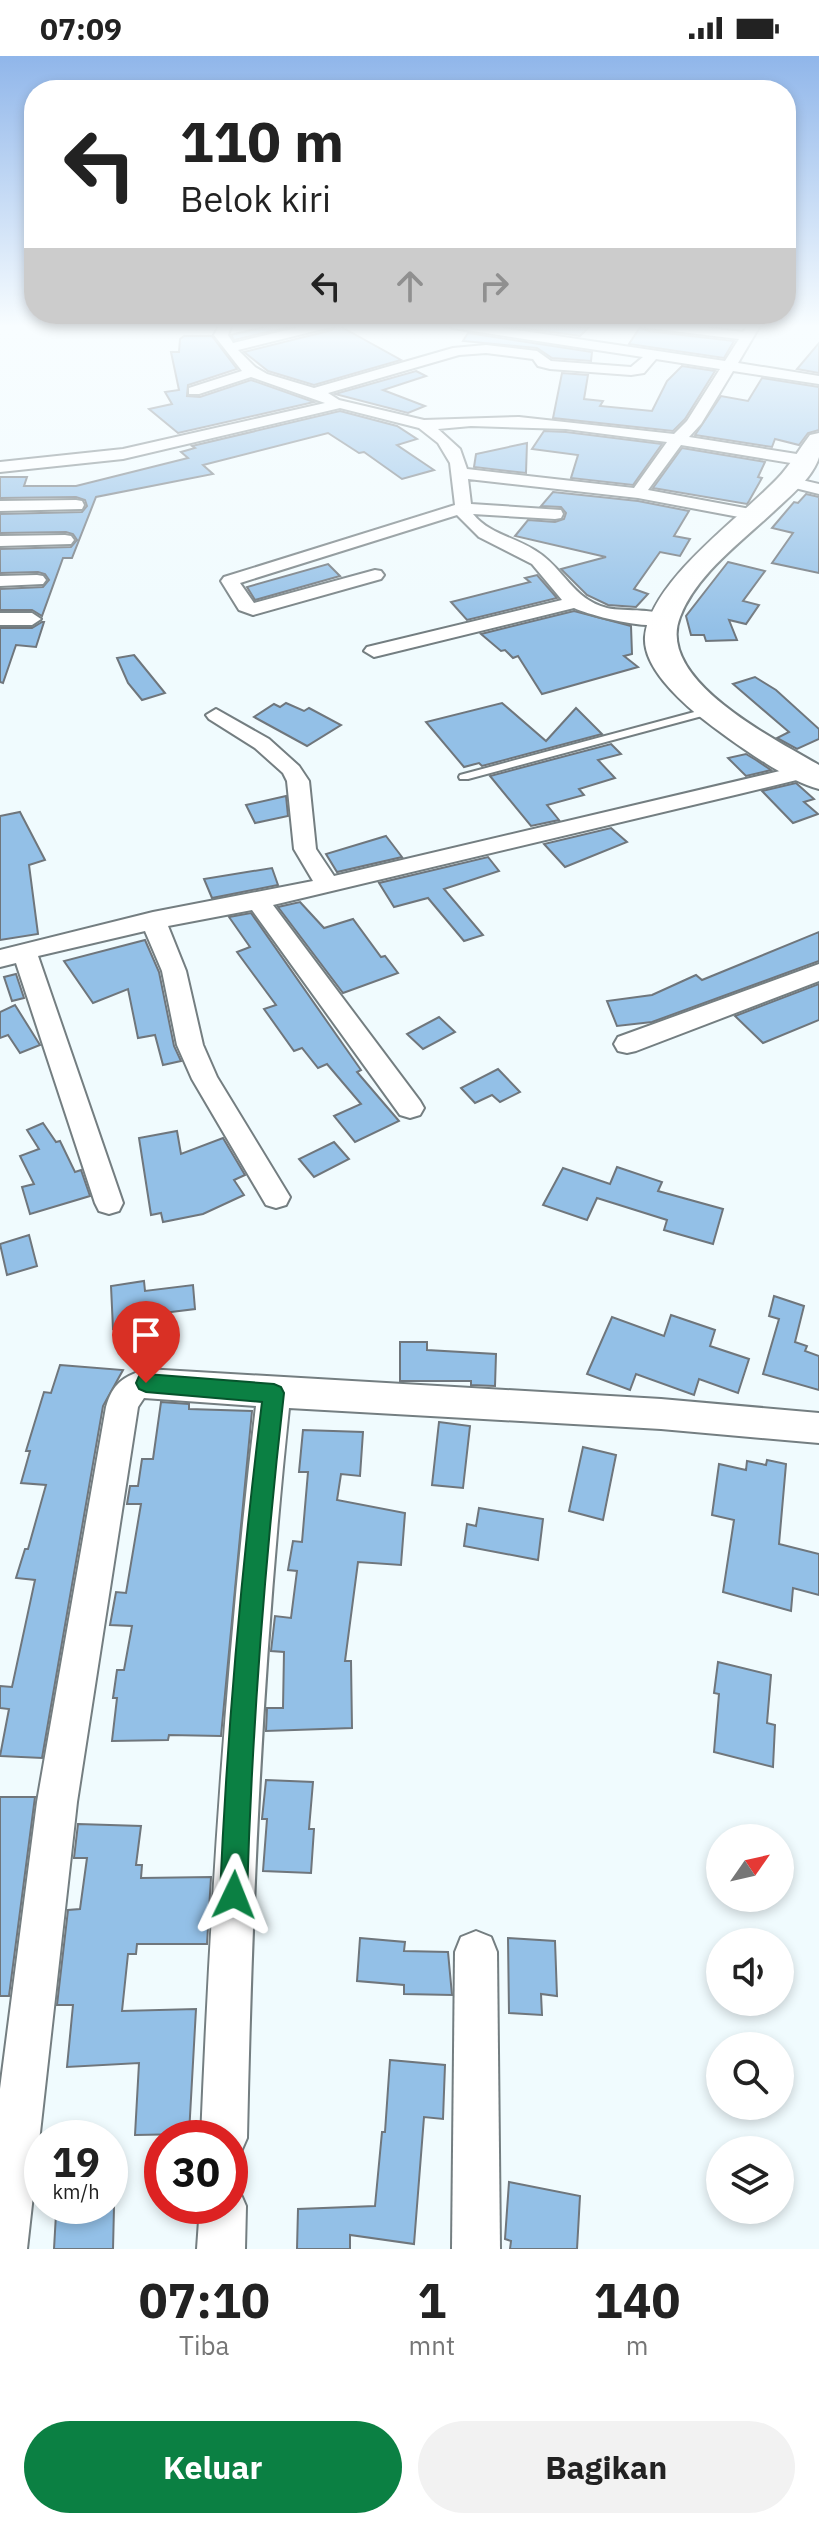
<!DOCTYPE html>
<html lang="id">
<style>
:root{--surface:#fff;--page:#f2f2f2;--text:#222;--muted:#767676;--accent:#0b8043}
body{margin:0;font-family:"IBM Plex Sans",sans-serif;background:var(--page);color:var(--text);height:100vh;display:flex;flex-direction:column;font-size:30px;white-space:nowrap}
*{box-sizing:border-box;margin:0}
p{font-size:26px;color:var(--muted)}
.icon{flex:none;width:44px;height:44px;fill:none;stroke:currentColor;stroke-width:2;stroke-linecap:round;stroke-linejoin:round}
.map{position:relative;height:2193px;overflow:hidden}
.details{display:flex;flex-direction:column;background:var(--surface);flex:1}
.details>*{flex:none}
.banner{position:absolute;left:24px;top:24px;width:772px;height:244px;border-radius:32px;box-shadow:0 4px 12px #0003;background:#fff;color:var(--text);overflow:hidden}
.needle{width:52px;rotate:56deg}
.controls{position:absolute;left:706px;top:1768px;display:grid;gap:16px}
.controls a{display:grid;place-items:center;width:88px;height:88px;border-radius:50%;background:var(--surface);box-shadow:0 4px 12px #0003;font-size:40px}
.speed{position:absolute;left:24px;top:2064px;display:flex;gap:16px;font-size:40px;font-weight:700;text-align:center}
.speed>*{display:grid;place-content:center;width:104px;height:104px;border-radius:50%;background:var(--surface);box-shadow:0 4px 12px #0003;line-height:1}
.speed small{font-size:20px;font-weight:400}
.speed .limit{border:12px solid #d22;background:#fff;color:#111}
.pin{position:absolute;display:grid;place-items:center;width:68px;height:68px;color:#fff;margin:-82px -34px;border-radius:50% 50% 50% 0;rotate:-45deg;box-shadow:0 0 8px #0007}
.pin .icon{rotate:45deg}
.me{position:absolute;width:88px;margin:-44px;rotate:2deg;stroke-linejoin:round;filter:drop-shadow(0 0 6px #0008)}
.turn{display:flex;align-items:center;gap:28px;height:168px;padding:0 24px;font-size:36px}
.turn .icon{width:104px;height:104px;stroke-width:2.5}
.turn b{display:block;font-size:56px;line-height:68px}
.lanes{display:flex;align-items:center;height:76px;padding:0 24px;background:#0003;justify-content:center;gap:40px;direction:ltr}
.lanes .off{opacity:.35}
.eta{display:flex;justify-content:space-evenly;align-items:center;height:136px;text-align:center}
.eta b{font-size:48px;font-weight:800;line-height:56px}
.cta{display:flex;gap:16px;margin-top:auto;padding:16px 24px}
.cta a{flex:1;height:92px;border-radius:48px;background:var(--accent);color:#fff;font-size:32px;font-weight:800;line-height:92px;text-align:center}
.cta a+a{background:var(--page);color:var(--text)}
.status{display:flex;justify-content:space-between;align-items:center;height:56px;padding:0 40px;background:var(--surface);direction:ltr}
.status svg{height:22px;fill:currentColor}
.map>svg:first-child{display:block}
.building{fill:#93c0e7;stroke:#6f767c;stroke-width:2}
.lines{fill:none;stroke-linecap:round;stroke-linejoin:round}
.lane-casing{stroke:#747e81;stroke-width:4}
.street-casing{stroke:#747e81;stroke-width:4}
.highway-casing{stroke:#747e81;stroke-width:4}
.lane{fill:#fff;fill-rule:evenodd}
.street{fill:#fff;fill-rule:evenodd}
.highway{fill:#fff;fill-rule:evenodd}
.route{fill:#0b8043;stroke:#07532c;stroke-width:2}
</style>
<div class="status"><b>07:09</b><svg viewBox="0 0 49 12"><path d="M0 12V9h3v3zM5 12V6h3v6zM10 12V3h3v9zM15 12V0h3v12zM26 1h20v11H26zM47 4h2v5h-2z"/></svg></div>
<div class="map">
<svg width="819" height="2193" viewBox="0 0 819 2193">
<rect width="100%" height="100%" fill="#f0fbfe"/>
<!-- building -->
<g class="building">
<polygon points="276,268 301,268 234,284 231,279"/>
<polygon points="336,268 401,304 314,329 268,315 244,296 332,274"/>
<polygon points="493,268 559,268 588,272 580,280"/>
<polygon points="640,271 648,275 734,285 724,302 629,288"/>
<polygon points="468,277 592,296 591,305 552,302 537,292 463,285"/>
<polygon points="184,280 212,280 237,313 188,329 187,340 200,341 251,324 314,346 178,377 149,353 172,348 165,336 179,334 171,296 179,296 180,283"/>
<polygon points="819,287 819,317 797,313"/>
<polygon points="682,310 715,315 685,363 673,375 553,362 562,317 588,319 584,343 603,345 600,350 652,355 667,325"/>
<polygon points="416,315 426,320 383,334 425,350 408,357 335,338"/>
<polygon points="762,322 819,331 819,374 808,377 799,389 775,383 772,391 695,379 721,340 748,345"/>
<polygon points="340,355 397,370 417,383 397,389 434,414 402,423 364,396 359,397 328,377 203,409 213,418 96,441 72,502 63,502 42,560 32,554 0,554 0,533 43,531 49,524 45,518 38,516 0,517 0,493 71,491 77,484 73,478 66,476 0,477 0,458 82,456 87,450 85,444 76,441 0,442 0,421 27,421 24,430 76,430 188,402 181,396 195,392 192,390"/>
<polygon points="544,375 566,376 662,388 633,429 571,422 578,399 532,393"/>
<polygon points="527,387 526,417 474,411 476,398"/>
<polygon points="682,392 765,406 758,421 762,422 749,445 747,448 653,432"/>
<polygon points="553,436 638,445 689,455 674,480 690,483 680,500 660,496 634,533 648,538 636,551 608,549 587,539 561,513 606,501 515,480 528,464 555,466 564,463 566,457 561,451 541,450"/>
<polygon points="806,438 819,441 819,517 772,507 793,477 772,472 794,446 798,447"/>
<polygon points="728,506 765,515 743,545 759,549 746,568 729,564 737,584 706,585 704,579 691,579 686,560"/>
<polygon points="328,508 340,520 255,544 247,531"/>
<polygon points="537,519 557,542 467,564 451,546 530,526 525,522"/>
<polygon points="574,555 631,570 632,598 624,600 638,611 542,638 518,600 513,602 505,594 501,595 481,578"/>
<polygon points="42,566 44,566 36,591 16,589 3,627 0,626 0,572 32,572"/>
<polygon points="134,599 165,637 142,644 128,627 117,602"/>
<polygon points="755,621 776,634 819,673 819,683 797,693 777,682 789,676 733,628"/>
<polygon points="286,647 304,655 309,652 341,669 307,690 254,661 274,648 280,651"/>
<polygon points="502,647 546,685 576,652 602,678 482,710 479,707 464,711 426,666"/>
<polygon points="611,688 621,698 598,704 615,722 579,733 584,739 547,749 559,764 531,770 490,720"/>
<polygon points="746,698 756,704 771,714 746,720 728,702"/>
<polygon points="796,727 814,743 804,746 818,758 793,767 762,735"/>
<polygon points="286,740 288,760 255,767 246,749"/>
<polygon points="20,756 45,804 29,809 38,878 0,884 0,760"/>
<polygon points="611,772 627,786 565,811 544,788"/>
<polygon points="386,780 402,801 337,816 326,798"/>
<polygon points="488,801 499,815 444,833 483,879 464,885 428,842 394,851 379,827"/>
<polygon points="272,812 278,829 212,842 204,823"/>
<polygon points="300,846 324,872 353,863 381,901 385,900 398,917 343,937 278,851"/>
<polygon points="251,857 361,1014 357,1016 399,1065 355,1086 334,1060 361,1048 327,1008 318,1012 302,992 294,995 264,953 276,949 237,896 250,891 229,861"/>
<polygon points="819,876 819,905 652,966 617,970 607,945 652,939 696,919 702,924"/>
<polygon points="145,884 159,916 174,990 181,1005 163,1009 155,979 138,982 128,933 93,947 64,905"/>
<polygon points="16,918 24,942 12,945 4,921"/>
<polygon points="819,928 819,964 763,987 735,960"/>
<polygon points="15,949 40,989 20,997 8,979 0,982 0,956"/>
<polygon points="439,961 455,976 423,993 407,978"/>
<polygon points="498,1013 520,1036 500,1046 492,1039 475,1047 461,1032"/>
<polygon points="43,1067 56,1086 60,1085 75,1116 81,1114 90,1140 30,1158 22,1131 34,1128 20,1100 39,1093 27,1074"/>
<polygon points="177,1075 181,1098 223,1082 245,1119 234,1124 244,1139 203,1158 163,1166 161,1157 151,1159 139,1082"/>
<polygon points="334,1086 349,1103 314,1121 299,1103"/>
<polygon points="617,1111 662,1126 658,1135 723,1153 713,1188 664,1174 667,1164 597,1142 587,1164 543,1149 563,1112 610,1128"/>
<polygon points="29,1179 37,1210 7,1219 0,1188"/>
<polygon points="144,1225 145,1235 193,1229 195,1253 146,1259 147,1268 113,1273 111,1230"/>
<polygon points="774,1240 804,1250 795,1286 807,1290 805,1295 819,1300 819,1334 763,1318 779,1263 769,1260"/>
<polygon points="671,1259 715,1274 710,1290 749,1303 738,1337 699,1323 694,1339 636,1318 630,1334 587,1318 612,1261 664,1280"/>
<polygon points="400,1286 427,1286 427,1294 496,1298 495,1330 471,1329 471,1325 400,1325"/>
<polygon points="60,1309 123,1314 103,1350 42,1702 0,1700 9,1653 0,1652 0,1630 12,1631 35,1524 16,1522 25,1493 28,1493 46,1429 21,1427 30,1395 26,1395 44,1336 51,1337"/>
<polygon points="161,1346 189,1348 189,1353 252,1355 221,1680 169,1679 168,1684 112,1685 117,1642 113,1642 117,1614 124,1614 132,1570 110,1569 116,1536 126,1537 141,1448 127,1448 130,1430 138,1430 142,1403 153,1403"/>
<polygon points="439,1366 470,1370 463,1432 432,1429"/>
<polygon points="303,1374 363,1376 360,1420 341,1418 337,1444 405,1457 401,1509 358,1506 345,1605 351,1605 352,1672 266,1675 267,1652 283,1652 284,1596 271,1595 275,1560 291,1562 297,1515 288,1514 293,1485 302,1486 308,1416 299,1416"/>
<polygon points="583,1391 616,1399 603,1464 569,1455"/>
<polygon points="767,1404 786,1408 779,1488 819,1498 819,1539 793,1532 791,1555 723,1536 734,1464 712,1459 719,1408 746,1414 747,1405 766,1409"/>
<polygon points="479,1452 543,1463 538,1504 464,1490 467,1468 476,1470"/>
<polygon points="718,1606 771,1619 767,1667 775,1669 773,1711 714,1696 719,1638 714,1637"/>
<polygon points="266,1724 313,1726 309,1773 314,1773 311,1817 263,1815 267,1763 262,1763"/>
<polygon points="0,1741 35,1741 9,1940 0,1940"/>
<polygon points="78,1768 141,1770 136,1809 142,1809 141,1822 211,1821 207,1888 137,1888 136,1898 128,1898 122,1955 196,1953 189,2078 135,2079 139,2007 67,2011 73,1949 57,1949 68,1854 80,1853 87,1802 74,1802"/>
<polygon points="360,1882 405,1886 404,1895 448,1896 452,1939 404,1938 404,1929 357,1925"/>
<polygon points="508,1882 555,1885 557,1940 541,1938 542,1959 509,1957"/>
<polygon points="390,2004 445,2009 443,2063 424,2061 414,2188 350,2179 350,2193 297,2193 298,2153 375,2150 382,2076 385,2076"/>
<polygon points="509,2126 580,2140 577,2193 510,2193 511,2185 505,2183"/>
<polygon points="114,2151 113,2193 54,2193 56,2158"/>
</g>
<g class="lines">
<!-- lane casing -->
<g class="lane-casing">
<polygon id="lane" points="713,651 717,652 717,656 468,723 460,723 459,721 460,719"/>
</g>
<!-- street casing -->
<g class="street-casing">
<g id="street">
<path d="M220 268H232L228 279 233 287 312 268H332L331 271 238 294 255 311 267 318 314 332 453 292 486 289 537 295 551 305 631 311 643 301 453 272 447 268H476L725 305 739 283 648 272 641 268H677L743 276 749 268H761L738 307 819 320V328L733 315 701 368 689 381 803 399 811 404 803 409 681 389 648 434 761 455 763 459 755 464 638 442 468 423 471 448 561 454 563 458 561 462 555 463 473 458C489 478 515 481 536 495 564 512 572 543 607 552 625 556 660 551 672 564 658 578 592 560 574 552L374 601 364 595 367 591 562 544 532 508 479 481 457 459 240 527 254 547 375 514 381 515 384 519 381 523 253 559 239 554 221 525 224 521 455 449 450 407 438 387 419 372 340 352 123 403 0 416V406L123 393 325 347 251 321 199 338H189V332L242 315 214 279ZM486 297 533 303 538 310 550 313 631 319 644 317 656 303 720 313 687 365 674 378 519 361 424 364 339 344 328 337 459 299ZM471 370 566 373 667 386 634 432 467 413 460 393 438 373Z"/>
<polygon points="789,421 819,428 819,438 783,429 781,426"/>
<polygon points="76,444 82,445 84,449 82,453 0,455 0,445"/>
<polygon points="65,479 71,480 74,484 71,488 0,490 0,480"/>
<polygon points="37,519 43,520 46,524 43,528 0,530 0,520"/>
<polygon points="0,557 32,557 41,563 32,569 0,569"/>
<polygon points="216,653 269,683 299,710 309,725 316,793 334,820 805,709 816,715 813,720 739,738 273,849 420,1045 424,1052 420,1059 410,1062 400,1059 252,854 168,870 186,915 203,989 217,1021 290,1141 286,1149 276,1152 266,1149 192,1023 177,989 162,915 145,875 38,900 123,1147 119,1155 109,1158 99,1155 95,1147 16,907 0,911 0,894 153,856 313,825 294,793 287,725 283,717 255,692 209,663 206,659"/>
<polygon points="819,908 819,925 636,995 627,997 618,995 614,988 618,981"/>
<path d="M146 1313 661 1343 819 1357V1387L661 1373 289 1352C263 1595 252 1838 247 2082L240 2098 230 2102V2082H201C211 1837 227 1593 256 1350L144 1342 138 1351 77 1746 27 2193H0V2033L37 1746 106 1351C113 1327 123 1321 146 1313Z"/>
<polygon points="476,1875 491,1881 497,1896 500,2193 452,2193 455,1896 461,1881"/>
<polygon points="230,2130 239,2134 246,2150 245,2193 197,2193 200,2150 230,2150"/>
</g>
</g>
<!-- highway casing -->
<g class="highway-casing">
<path id="highway" d="M819 377C819 384 819 394 819 401 813 422 787 443 772 457 740 487 696 519 680 561 655 624 775 683 819 709V733C786 725 727 682 699 660 679 643 643 611 645 581 650 525 740 462 777 423 790 410 799 393 810 379Z"/>
</g>
<!-- lane -->
<use href="#lane" class="lane"/>
<!-- street -->
<use href="#street" class="street"/>
<!-- highway -->
<use href="#highway" class="highway"/>
</g>
<!-- sky -->
<linearGradient id="sky" x2="0" y2="1"><stop stop-color="#90b6ea"/><stop offset="0.47" stop-color="#f8fdff"/><stop offset="1" stop-color="#f8fdff" stop-opacity="0"/></linearGradient>
<rect width="819" height="575" fill="url(#sky)"/>
<!-- route -->
<path class="route" d="M146 1318 274 1328 281 1331 284 1337C265 1504 252 1671 247 1839L243 1848 234 1852 224 1848 220 1839C227 1674 242 1509 262 1346L146 1336 139 1333 136 1327 139 1320Z"/>
</svg>
<div class="controls">
<a><svg class="needle" viewBox="-14 -14 28 28"><path d="M0-13l5 13h-10z" fill="#e53935"/><path d="M0 13l5-13h-10z" fill="#767676"/></svg></a>
<a><svg class="icon" aria-label="sound" viewBox="0 0 24 24"><path d="M4 9h4l5-4v14l-5-4H4zM17 9q2 3 0 6"/></svg></a>
<a><svg class="icon" aria-label="search" viewBox="0 0 24 24"><circle cx="10" cy="10" r="6"/><path d="M15 15l6 6"/></svg></a>
<a><svg class="icon" aria-label="layers" viewBox="0 0 24 24"><path d="M12 4l9 5-9 5-9-5zM3 14l9 5 9-5"/></svg></a>
</div>
<div class="speed"><div>19<small>km/h</small></div><div class="limit">30</div></div>
<div class="pin" style="left:146px;top:1327px;background:#d93025"><svg class="icon" aria-label="arrive" viewBox="0 0 24 24"><path d="M6 21V4h12l-3 4 3 4H6"/></svg></div>
<svg class="me" style="left:234px;top:1839px" viewBox="-20 -20 40 40"><path d="M0-17L14 15 0 8-14 15z" fill="#0b8043" stroke="#fff" stroke-width="4"/></svg>
<div class="banner">
<div class="turn"><svg class="icon" aria-label="left" viewBox="0 0 24 24"><path d="M17 20v-9H6M10 6l-5 5 5 5"/></svg><div><b>110 m</b>Belok kiri</div></div>
<div class="lanes"><svg class="icon" aria-label="left" viewBox="0 0 24 24"><path d="M17 20v-9H6M10 6l-5 5 5 5"/></svg><svg class="icon off" aria-label="ahead" viewBox="0 0 24 24"><path d="M12 20V5M6 11l6-6 6 6"/></svg><svg class="icon off" aria-label="right" viewBox="0 0 24 24"><path d="M7 20v-9h11M14 6l5 5-5 5"/></svg></div>
</div>
</div>
<section class="details">
<div class="eta">
<div><b>07:10</b><p>Tiba</p></div>
<div><b>1</b><p>mnt</p></div>
<div><b>140</b><p>m</p></div>
</div>
<div class="cta"><a>Keluar</a><a>Bagikan</a></div>
</section>
